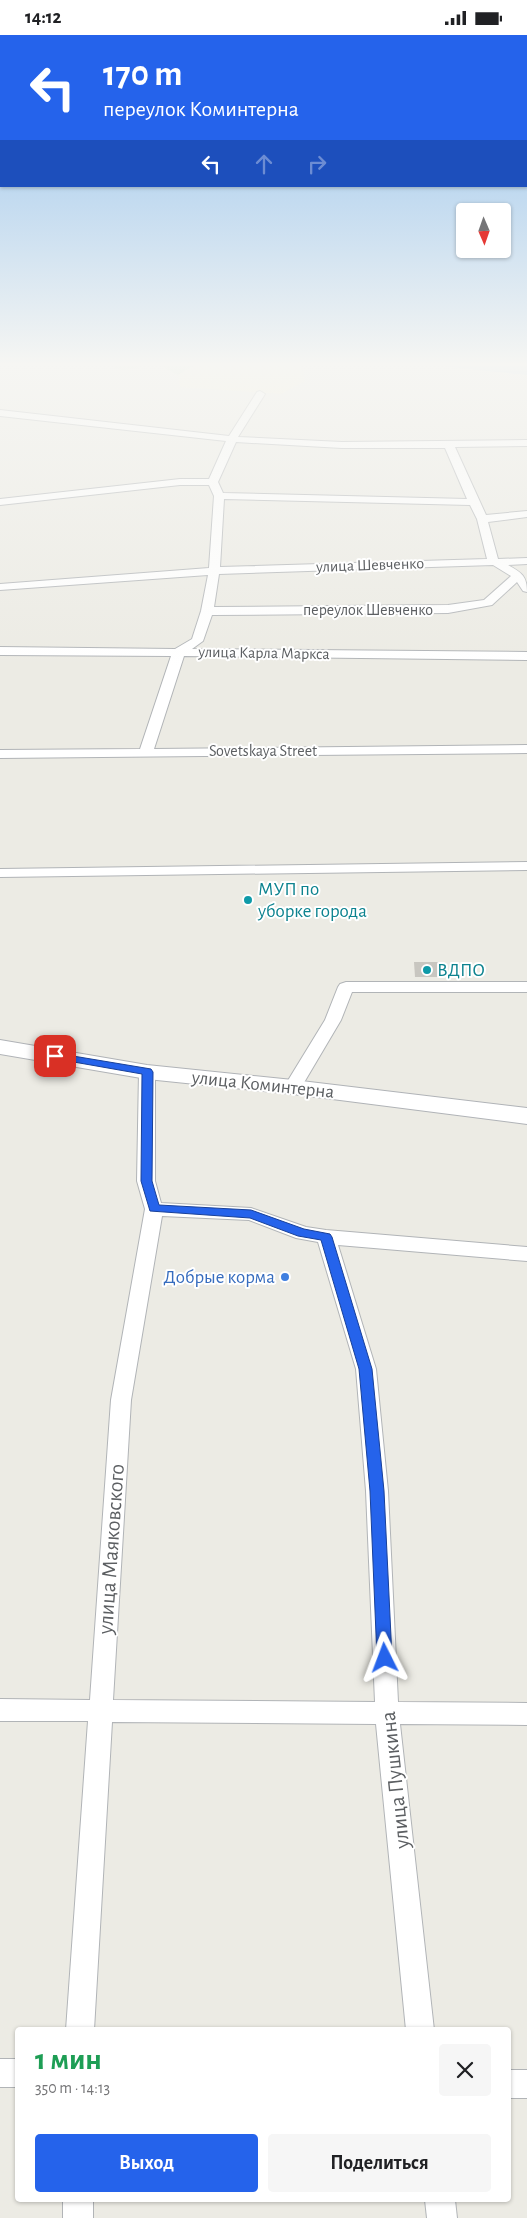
<!DOCTYPE html>
<html lang="ru">
<meta charset="utf-8">
<style>
:root{--surface:#fff;--page:#f6f6f6;--text:#202124;--muted:#757577;--accent:#2563eb}
body{margin:0;font-family:"Alegreya Sans",sans-serif;background:var(--page);color:var(--text);height:100vh;display:flex;flex-direction:column;font-size:19px;white-space:nowrap}
*{box-sizing:border-box;margin:0}
p{font-size:16px;color:var(--muted)}
.icon{flex:none;width:28px;height:28px;fill:none;stroke:currentColor;stroke-width:2;stroke-linecap:round;stroke-linejoin:round}
.map{position:relative;flex:1;overflow:hidden}
.sheet{position:absolute;left:15px;top:1992px;width:496px;height:175px;display:flex;flex-direction:column;background:var(--surface);border-radius:5px;box-shadow:0 1px 4px #0004}
.sheet>*{flex:none}
.banner{position:absolute;left:0px;top:0px;width:528px;height:152px;box-shadow:0 1px 4px #0004;background:#2563eb;color:#fff;overflow:hidden}
.needle{width:32px;rotate:178deg}
.tools{position:absolute;left:456px;top:168px;display:grid;gap:10px}
.tools a{display:grid;place-items:center;width:55px;height:55px;border-radius:5px;background:var(--surface);box-shadow:0 1px 4px #0004;font-size:25px}
.pin{position:absolute;display:grid;place-items:center;width:42px;height:42px;color:#fff;margin:-21px;border-radius:10px;box-shadow:0 2px 8px #0006}
.me{position:absolute;width:55px;margin:-28px;rotate:357deg;stroke-linejoin:round;filter:drop-shadow(0 0 4px #0008)}
.turn{display:flex;align-items:center;gap:18px;height:105px;padding:0 20px;font-size:22px}
.turn .icon{width:65px;height:65px;stroke-width:2.5}
.turn b{display:block;font-size:35px;line-height:42px}
.lanes{display:flex;align-items:center;height:48px;padding:0 20px;background:#0003;justify-content:center;gap:25px;direction:ltr}
.lanes .off{opacity:.35}
.round{display:grid;place-items:center;flex:none;width:52px;height:52px;border-radius:5px;background:var(--page)}
.headline{display:flex;align-items:center;justify-content:space-between;height:85px;padding:0 20px}
h1{font-size:30px;font-weight:600;line-height:38px;color:#1e9e55}
.action{display:flex;gap:10px;margin-top:auto;padding:10px 20px}
.action a{flex:1;height:58px;border-radius:5px;background:var(--accent);color:#fff;font-size:20px;font-weight:600;line-height:58px;text-align:center}
.action a+a{background:var(--page);color:var(--text)}
.status{display:flex;justify-content:space-between;align-items:center;height:35px;padding:0 25px;background:var(--surface);direction:ltr}
.status svg{height:14px;fill:currentColor}
.map>svg:first-child{display:block}
.green{fill:#c3e1c4}
.sand{fill:#f5efd6}
.water{fill:#acd2f4}
.building{fill:#c8c6c0}
.lines{fill:none;stroke-linecap:round;stroke-linejoin:round}
.street-casing{stroke:#b1b4b7;stroke-width:2}
.secondary-casing{stroke:#b0b3b7;stroke-width:2}
.street{fill:#fff;fill-rule:evenodd}
.secondary{fill:#fff;fill-rule:evenodd}
.route{fill:#2563eb;stroke:#184099}
.culture-dot{fill:#0f9aa8;stroke:#fff;stroke-width:2}
.shop-dot{fill:#3f7fe0;stroke:#fff;stroke-width:2}
.labels{text-anchor:middle;dominant-baseline:central;stroke-width:4;stroke-linejoin:round;paint-order:stroke}
.far-street-label{font-size:16px;fill:#5c5f62;stroke:#fff}
.culture-label{font-size:19px;fill:#0d838f;stroke:#fff;text-anchor:start}
.street-label{font-size:19px;fill:#5c5f62;stroke:#fff}
.shop-label{font-size:19px;fill:#366cbe;stroke:#fff;text-anchor:end}
.near-street-label{font-size:22px;fill:#5c5f62;stroke:#fff}
</style>
<div class="status"><b>14:12</b><svg viewBox="0 0 49 12"><path d="M0 12V9h3v3zM5 12V6h3v6zM10 12V3h3v9zM15 12V0h3v12zM26 1h20v11H26zM47 4h2v5h-2z"/></svg></div>
<div class="map">
<svg width="527" height="2183" viewBox="0 0 527 2183">
<rect width="100%" height="100%" fill="#ecebe4"/>
<!-- green -->
<path class="green" d="M127 327H203L193 331 178 340C170 336 162 330 152 330 139 330 126 339 113 332Z"/>
<!-- sand -->
<polygon class="sand" points="203,327 301,327 305,346 281,359 180,352 178,340 193,331"/>
<!-- water -->
<polygon class="water" points="404,327 527,327 527,340"/>
<!-- building -->
<polygon class="building" points="414,927 438,927 440,942 415,942"/>
<g class="lines">
<!-- street casing -->
<g class="street-casing">
<g id="street">
<path d="M260 356 265 359 238 402 342 407 527 405V411L455 412 486 480 527 476V482L488 487 498 524 527 523V529L508 530C522 538 527 541 527 557L523 556 517 547 492 570 448 578 212 580 203 606 192 614 527 617V625L184 621 154 714 527 710V718L0 723V715L140 714 171 621 0 620V612L175 614 192 604 201 576 208 540 0 555V549L209 533 214 461 209 450H180L0 470V464L180 444H209L226 406 0 381V375L229 401 257 357ZM236 407 342 413H445L467 464 223 458 218 447ZM224 464 470 470 477 484 487 524 220 532ZM493 530 511 541 484 565 448 570 214 572 219 539Z"/>
<polygon points="527,827 527,835 0,842 0,834"/>
<polygon points="346,947 527,947 527,957 352,957 341,985 299,1056 293,1057 287,1056 284,1052 325,985 338,952 340,949"/>
<path d="M147 1032 153 1033 155 1037V1146L161 1168 251 1173 306 1192 326 1195 527 1212V1226L338 1210 376 1334 388 1456 398 1667 527 1668V1690L400 1689 434 1995H406L376 1689 112 1687 94 1995H66L88 1686H0V1664L90 1665 111 1365 145 1174 137 1146 139 1037 141 1033ZM162 1181 249 1185 296 1203 318 1207 356 1334 366 1456 375 1667 113 1665 131 1365Z"/>
<rect x="0" y="2024" width="18" height="28"/>
<rect x="509" y="2035" width="18" height="28"/>
<rect x="63" y="2165" width="30" height="18"/>
<polygon points="425,2165 455,2165 457,2183 427,2183"/>
</g>
</g>
<!-- secondary casing -->
<g class="secondary-casing">
<polygon id="secondary" points="0,1005 147,1030 293,1045 527,1073 527,1089 293,1059 147,1044 0,1019"/>
</g>
<!-- street -->
<use href="#street" class="street"/>
<!-- secondary -->
<use href="#secondary" class="secondary"/>
</g>
<!-- sky -->
<linearGradient id="sky" x2="0" y2="1"><stop stop-color="#90c0ed"/><stop offset="0.52" stop-color="#f6f6f3"/><stop offset="1" stop-color="#f6f6f3" stop-opacity="0"/></linearGradient>
<rect width="527" height="633" fill="url(#sky)"/>
<!-- route -->
<polygon class="route" points="55,1018 151,1034 153,1037 152,1146 159,1170 251,1175 304,1194 330,1199 332,1202 372,1334 384,1456 392,1623 390,1627 385,1629 380,1627 377,1623 370,1456 359,1334 321,1205 298,1201 250,1183 150,1176 141,1146 142,1039 51,1023 50,1021 51,1019"/>
<!-- markers -->
<g class="culture-dot">
<circle cx="248" cy="865" r="5"/>
<circle cx="427" cy="935" r="5"/>
</g>
<circle class="shop-dot" cx="285" cy="1242" r="5"/>
<g class="labels">
<!-- far-street labels -->
<g class="far-street-label">
<text transform="translate(370 530) rotate(-2)">улица Шевченко</text>
<text x="368" y="575">переулок Шевченко</text>
<text transform="translate(264 618) rotate(1)">улица Карла Маркса</text>
<text x="263" y="716">Sovetskaya Street</text>
</g>
<!-- culture labels -->
<g class="culture-label">
<text x="258" y="854">МУП по<tspan x="258" dy="22">уборке города</tspan></text>
<text x="437" y="935">ВДПО</text>
</g>
<!-- street labels -->
<g class="street-label">
<text transform="translate(263 1050) rotate(6)">улица Коминтерна</text>
</g>
<!-- shop labels -->
<g class="shop-label">
<text x="275" y="1242">Добрые корма</text>
</g>
<!-- near-street labels -->
<g class="near-street-label">
<text transform="translate(111 1514) rotate(-86)">улица Маяковского</text>
<text transform="translate(395 1745) rotate(-96)">улица Пушкина</text>
</g>
</g>
</svg>
<div class="tools">
<a><svg class="needle" viewBox="-14 -14 28 28"><path d="M0-13l5 13h-10z" fill="#e53935"/><path d="M0 13l5-13h-10z" fill="#757577"/></svg></a>
</div>
<div class="pin" style="left:55px;top:1021px;background:#d93025"><svg class="icon" aria-label="arrive" viewBox="0 0 24 24"><path d="M6 21V4h12l-3 4 3 4H6"/></svg></div>
<svg class="me" style="left:385px;top:1623px" viewBox="-20 -20 40 40"><path d="M0-17L14 15 0 8-14 15z" fill="#2563eb" stroke="#fff" stroke-width="4"/></svg>
<div class="banner">
<div class="turn"><svg class="icon" aria-label="left" viewBox="0 0 24 24"><path d="M17 20v-9H6M10 6l-5 5 5 5"/></svg><div><b>170 m</b>переулок Коминтерна</div></div>
<div class="lanes"><svg class="icon" aria-label="left" viewBox="0 0 24 24"><path d="M17 20v-9H6M10 6l-5 5 5 5"/></svg><svg class="icon off" aria-label="ahead" viewBox="0 0 24 24"><path d="M12 20V5M6 11l6-6 6 6"/></svg><svg class="icon off" aria-label="right" viewBox="0 0 24 24"><path d="M7 20v-9h11M14 6l5 5-5 5"/></svg></div>
</div>
<section class="sheet">
<div class="headline"><div><h1>1 мин</h1><p>350 m · 14:13</p></div><a class="round"><svg class="icon" aria-label="close" viewBox="0 0 24 24"><path d="M6 6l12 12M18 6L6 18"/></svg></a></div>
<div class="action"><a>Выход</a><a>Поделиться</a></div>
</section>
</div>
